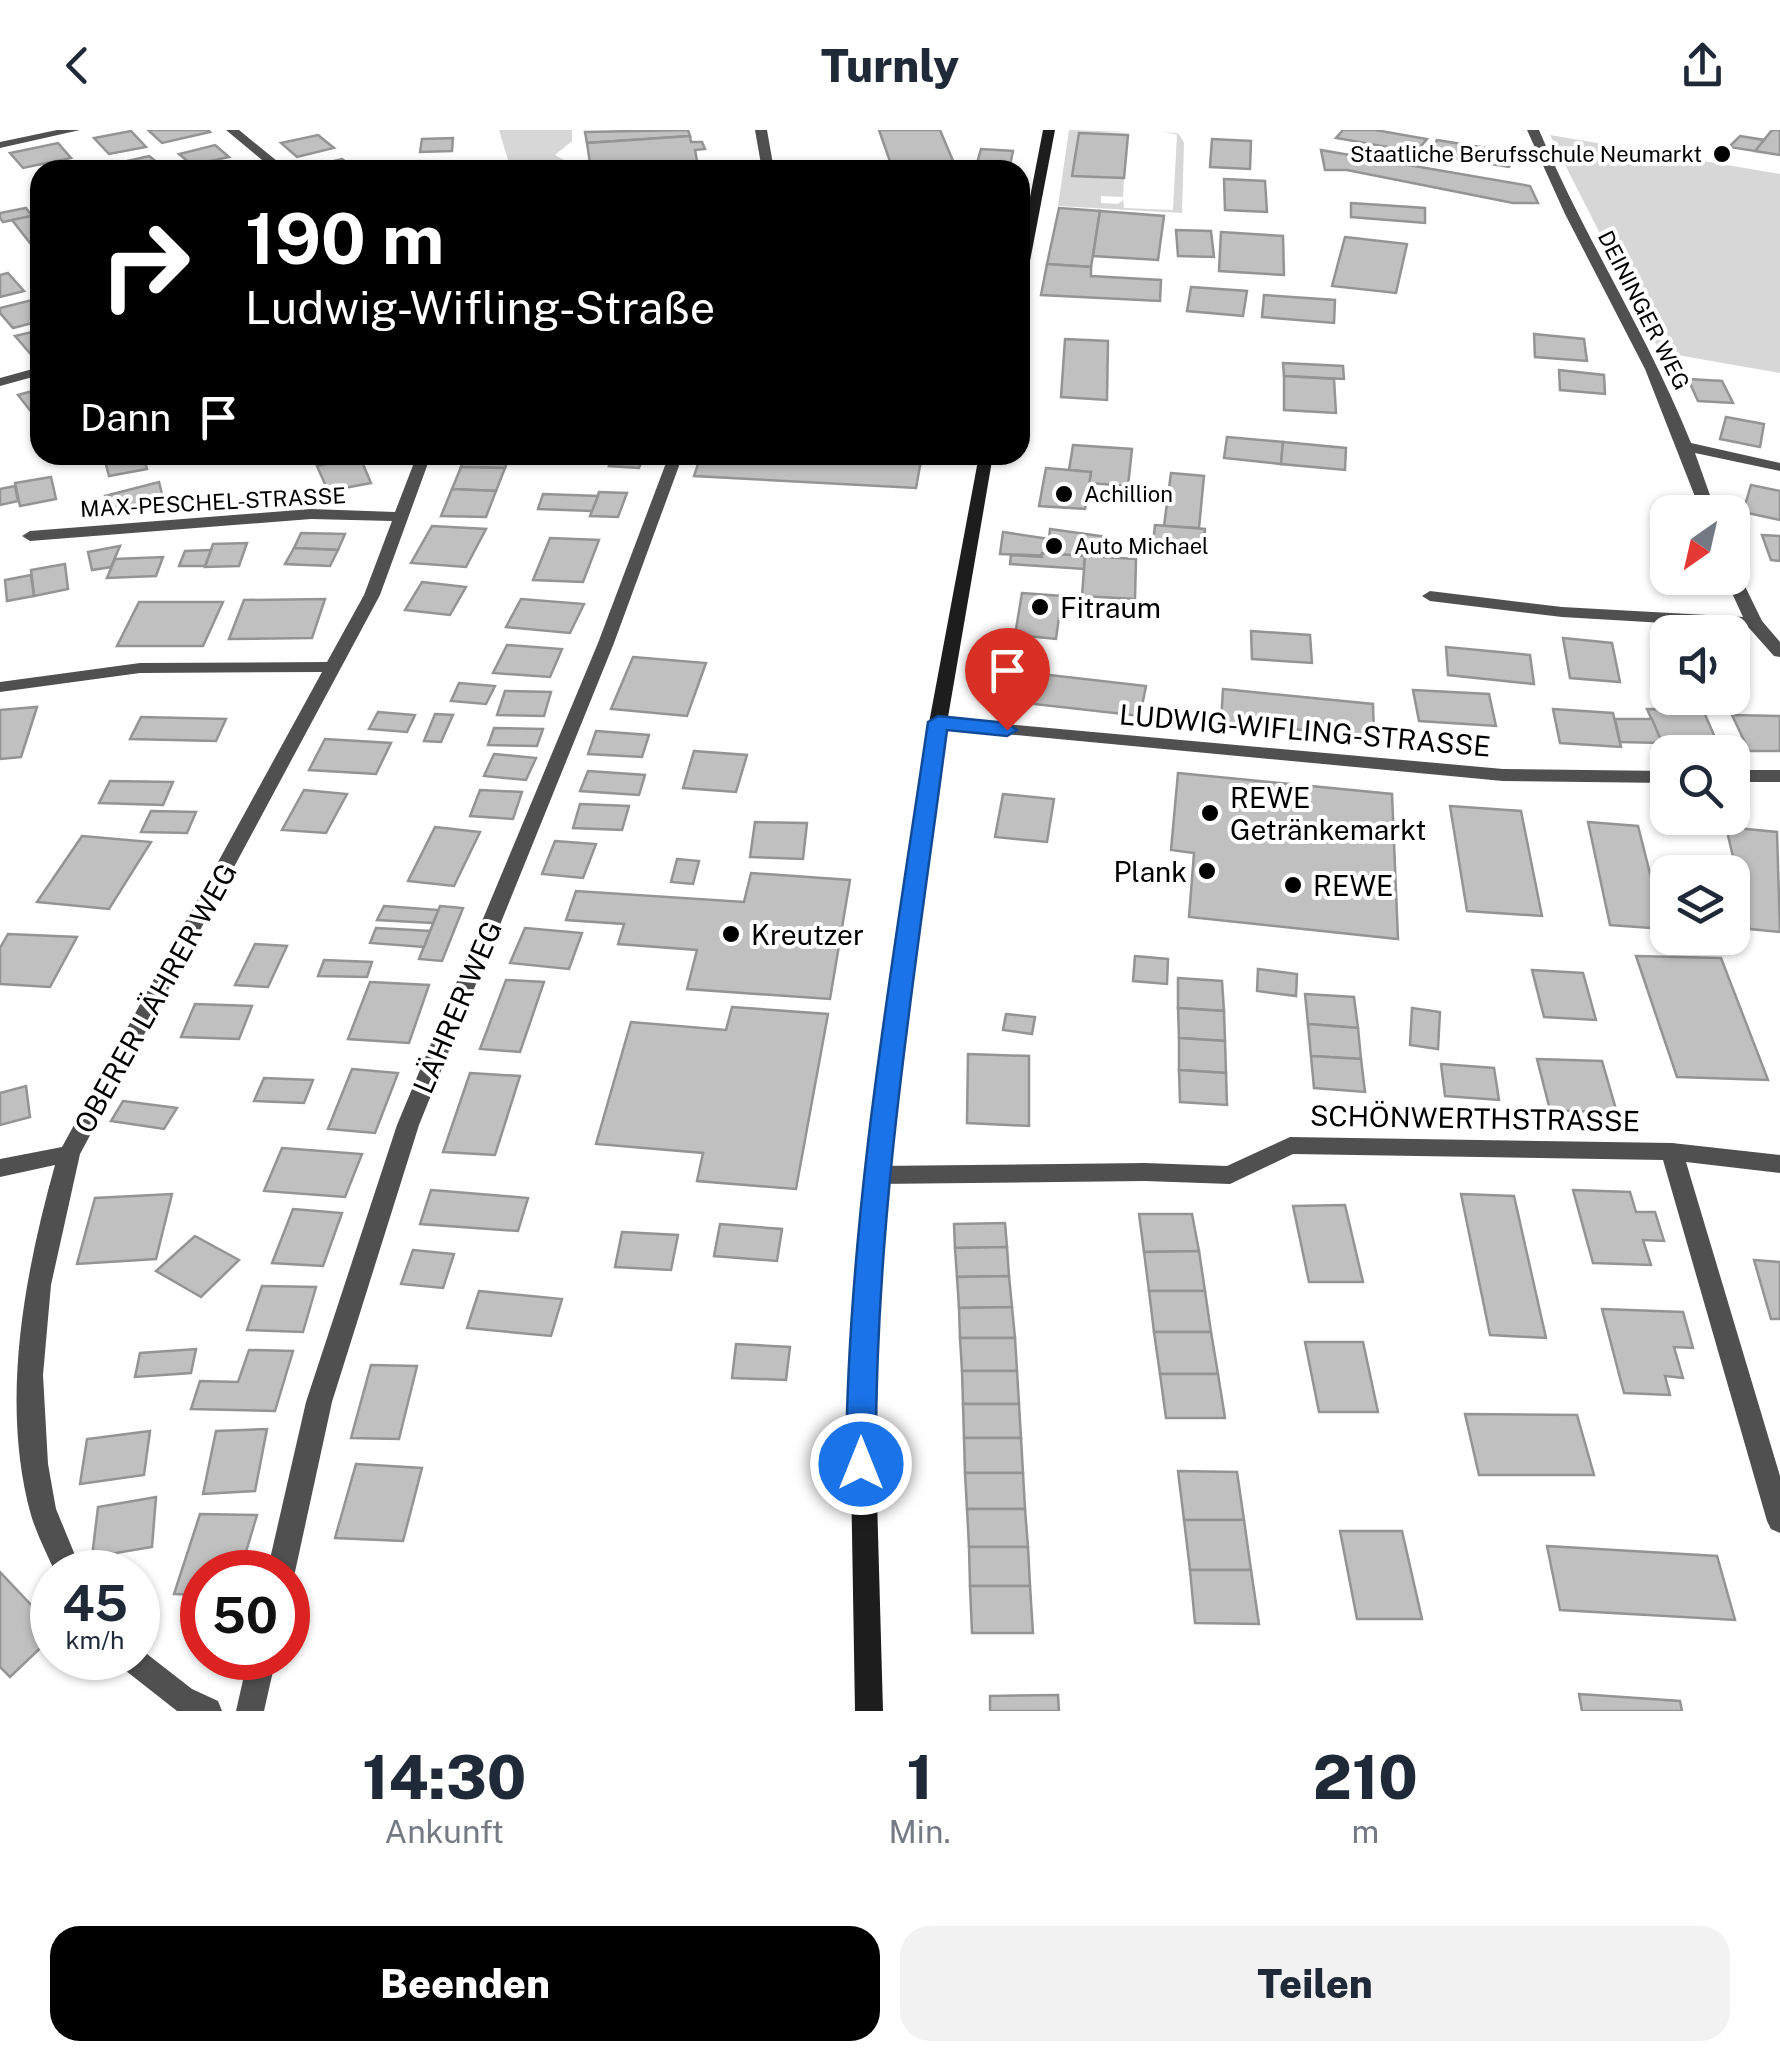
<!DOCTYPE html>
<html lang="de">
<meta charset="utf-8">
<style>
:root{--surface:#fff;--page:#f2f2f3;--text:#1f2937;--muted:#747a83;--accent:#000}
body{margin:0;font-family:"Public Sans",sans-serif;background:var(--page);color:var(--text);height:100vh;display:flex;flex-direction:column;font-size:38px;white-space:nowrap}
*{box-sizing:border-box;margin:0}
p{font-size:32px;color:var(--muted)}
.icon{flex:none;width:55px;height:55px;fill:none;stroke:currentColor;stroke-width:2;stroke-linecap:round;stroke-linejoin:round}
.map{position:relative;height:1581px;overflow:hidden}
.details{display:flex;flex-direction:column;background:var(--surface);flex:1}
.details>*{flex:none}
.banner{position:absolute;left:30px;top:30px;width:1000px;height:305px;border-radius:30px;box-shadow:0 2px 8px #0004;background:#000;color:#fff;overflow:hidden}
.needle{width:65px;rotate:214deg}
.tools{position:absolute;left:1650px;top:365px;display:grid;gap:20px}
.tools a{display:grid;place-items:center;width:100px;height:100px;border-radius:20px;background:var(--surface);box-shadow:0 2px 8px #0004;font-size:50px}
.speed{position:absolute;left:30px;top:1420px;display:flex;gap:20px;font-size:50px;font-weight:700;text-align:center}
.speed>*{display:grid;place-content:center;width:130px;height:130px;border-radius:50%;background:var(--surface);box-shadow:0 2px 8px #0004;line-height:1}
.speed small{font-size:25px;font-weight:400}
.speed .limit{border:15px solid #d22;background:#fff;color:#111}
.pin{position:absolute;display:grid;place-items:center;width:85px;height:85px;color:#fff;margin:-102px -42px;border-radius:50% 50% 50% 0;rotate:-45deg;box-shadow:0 0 10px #0007}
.pin .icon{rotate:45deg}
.me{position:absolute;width:110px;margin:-55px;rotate:0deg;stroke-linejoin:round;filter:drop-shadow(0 0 8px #0008)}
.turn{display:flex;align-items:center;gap:35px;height:210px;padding:0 50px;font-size:45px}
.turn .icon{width:130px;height:130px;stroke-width:2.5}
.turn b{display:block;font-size:70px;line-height:85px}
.then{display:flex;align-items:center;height:95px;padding:0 50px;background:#0003;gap:20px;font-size:38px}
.eta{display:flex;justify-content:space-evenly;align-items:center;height:170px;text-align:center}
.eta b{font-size:60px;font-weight:800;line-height:70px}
.cta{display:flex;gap:20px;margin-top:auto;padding:20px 50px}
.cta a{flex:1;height:115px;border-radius:30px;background:var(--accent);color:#fff;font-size:40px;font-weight:800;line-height:115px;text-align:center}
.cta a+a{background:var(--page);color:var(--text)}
header{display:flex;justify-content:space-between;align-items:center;height:130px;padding:0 50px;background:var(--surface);font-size:45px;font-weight:800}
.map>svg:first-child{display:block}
.green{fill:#d7d7d7}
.building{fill:#c0c0c0;stroke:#949494;stroke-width:2.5}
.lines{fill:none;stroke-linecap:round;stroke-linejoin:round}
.street{fill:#505050;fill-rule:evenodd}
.secondary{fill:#1d1d1d;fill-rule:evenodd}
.route{fill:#1a73e8;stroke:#114b97;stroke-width:2.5}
.poi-dot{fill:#000;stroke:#fff;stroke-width:4}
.labels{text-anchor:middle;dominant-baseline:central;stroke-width:8;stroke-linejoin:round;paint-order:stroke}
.far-poi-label{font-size:22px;fill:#000;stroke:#fff;text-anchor:start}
.far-street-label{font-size:22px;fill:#000;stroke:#fff}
.poi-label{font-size:28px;fill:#000;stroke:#fff;text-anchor:start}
.street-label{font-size:28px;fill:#000;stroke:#fff}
</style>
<header><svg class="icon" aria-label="back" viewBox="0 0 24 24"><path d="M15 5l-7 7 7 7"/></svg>Turnly<svg class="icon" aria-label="share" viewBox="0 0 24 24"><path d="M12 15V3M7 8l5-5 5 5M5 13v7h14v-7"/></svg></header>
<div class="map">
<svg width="1780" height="1581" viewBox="0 0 1780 1581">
<rect width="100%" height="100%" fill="#fff"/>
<!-- green -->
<g class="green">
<polygon points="499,0 572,0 572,11 555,25 573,35 574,40 511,40"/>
<polygon points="1069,0 1130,2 1079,3 1073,46 1124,48 1123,67 1101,66 1101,73 1118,74 1123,70 1124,78 1173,80 1177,5 1163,1 1179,4 1184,13 1182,83 1058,76"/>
<polygon points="1550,5 1780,44 1780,243 1660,222"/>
</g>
<!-- building -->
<g class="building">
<polygon points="148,0 208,0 210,2 162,13"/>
<polygon points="688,0 690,6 587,13 585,2"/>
<polygon points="879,0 940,0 956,38 893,40"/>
<polygon points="1343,0 1375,0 1427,9 1416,22 1336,8"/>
<polygon points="1772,0 1780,0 1780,25 1755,21"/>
<polygon points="131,1 146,17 109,24 94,8"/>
<polygon points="1079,3 1128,5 1124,48 1072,46"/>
<polygon points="318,5 334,18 297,27 281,13"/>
<polygon points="690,6 691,12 702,12 705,19 695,20 698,36 591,40 587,13"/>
<polygon points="1740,6 1764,10 1755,21 1729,17"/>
<polygon points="453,8 452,21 420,22 422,9"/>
<polygon points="1212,9 1251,11 1250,39 1210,37"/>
<polygon points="1437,10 1517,23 1509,37 1428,24"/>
<polygon points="58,13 71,28 23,38 10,23"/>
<polygon points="215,15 229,27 192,35 179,24"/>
<polygon points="981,19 1013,21 1009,40 975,40"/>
<polygon points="1321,20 1530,56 1538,73 1513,73 1347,40 1325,40"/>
<polygon points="149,26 167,40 116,40 110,35"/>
<polygon points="342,29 356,40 308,37"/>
<polygon points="1224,49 1265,51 1267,82 1225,80"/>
<polygon points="1351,73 1425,78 1425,93 1351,87"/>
<polygon points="26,78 32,86 3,92 0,88 0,83"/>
<polygon points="1059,78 1100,81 1091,137 1047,134"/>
<polygon points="1100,81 1164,86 1158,130 1093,126"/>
<polygon points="40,84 40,110 30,113 12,90"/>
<polygon points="1176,100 1211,101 1214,127 1178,126"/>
<polygon points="1221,102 1283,106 1284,145 1219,141"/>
<polygon points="1345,107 1407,114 1396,163 1332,156"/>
<polygon points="1047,134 1091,137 1091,146 1161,150 1160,171 1041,165"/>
<polygon points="8,143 24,161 0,167 0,145"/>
<polygon points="1191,157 1247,161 1243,186 1187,181"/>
<polygon points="1264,165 1335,170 1334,193 1262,187"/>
<polygon points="40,168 40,191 13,198 0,183 0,178"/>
<polygon points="40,200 40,227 35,229 15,206"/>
<polygon points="1534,204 1584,209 1587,231 1535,227"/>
<polygon points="1065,209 1108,211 1107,270 1061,267"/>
<polygon points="1283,233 1343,236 1344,249 1284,246"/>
<polygon points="1559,240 1604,245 1605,264 1560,260"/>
<polygon points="1284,246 1334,249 1336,283 1284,280"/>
<polygon points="1688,249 1722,251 1733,273 1698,271"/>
<polygon points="40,259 40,282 33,284 18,265"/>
<polygon points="1726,287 1764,294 1760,317 1720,309"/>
<polygon points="1227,307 1283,312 1281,334 1224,328"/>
<polygon points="1283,312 1346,318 1345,340 1281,334"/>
<polygon points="1073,315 1132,319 1128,356 1089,353 1091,342 1069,340"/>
<polygon points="143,325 147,339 109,346 105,331"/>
<polygon points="467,325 510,325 505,338 461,337"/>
<polygon points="614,325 644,325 639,338 609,336"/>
<polygon points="701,325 922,325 916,358 694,346"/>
<polygon points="360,327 371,353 328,361 317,336"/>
<polygon points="461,337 505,338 496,361 452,359"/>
<polygon points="1046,338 1091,342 1085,379 1039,376"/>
<polygon points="1171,343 1204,346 1199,398 1164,396"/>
<polygon points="51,347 56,369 20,376 15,353"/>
<polygon points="159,352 165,376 108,382 105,366"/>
<polygon points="1751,355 1780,361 1780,390 1743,382"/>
<polygon points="15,356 18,371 0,375 0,359"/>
<polygon points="452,359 496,361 486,387 441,386"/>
<polygon points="599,362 627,363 618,387 590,386"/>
<polygon points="543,364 598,366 592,381 538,379"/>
<polygon points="1155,395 1205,399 1204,416 1153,413"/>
<polygon points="432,396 486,399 466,437 411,433"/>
<polygon points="1050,399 1108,407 1107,428 1000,424 1003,402 1049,409"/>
<polygon points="301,403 345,404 338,420 294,418"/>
<polygon points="1762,405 1780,406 1780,431 1771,430"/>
<polygon points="550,408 599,410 583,452 533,450"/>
<polygon points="247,413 239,436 205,437 213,414"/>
<polygon points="120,416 111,437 92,440 88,422"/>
<polygon points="294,418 338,420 330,436 285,434"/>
<polygon points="211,420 205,436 179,436 185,421"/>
<polygon points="1042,423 1085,426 1084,439 1010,434 1011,425 1042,427"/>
<polygon points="1085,426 1136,429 1135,469 1082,466"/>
<polygon points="163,427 156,446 107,448 115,429"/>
<polygon points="65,434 68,459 34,466 31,440"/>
<polygon points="31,445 34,466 7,471 5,450"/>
<polygon points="422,452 466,457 450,485 405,480"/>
<polygon points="1022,463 1062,466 1056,509 1015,505"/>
<polygon points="325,469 312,508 229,509 244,470"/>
<polygon points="521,469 584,474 570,503 506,497"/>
<polygon points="139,472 223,472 203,516 117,516"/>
<polygon points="1251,501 1310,505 1312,533 1252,529"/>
<polygon points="1563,508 1612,513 1620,552 1570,548"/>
<polygon points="507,515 562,519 550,547 493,543"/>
<polygon points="1446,517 1530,525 1534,554 1448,545"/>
<polygon points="633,527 706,533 687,586 611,579"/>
<polygon points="1032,543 1146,556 1140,586 1025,573"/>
<polygon points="459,553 495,556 486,574 451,571"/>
<polygon points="1223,559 1373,574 1374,607 1221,592"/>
<polygon points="1413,560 1489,564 1496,596 1419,591"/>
<polygon points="505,561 551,562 544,586 497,585"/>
<polygon points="37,577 21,627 0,629 0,580"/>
<polygon points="1553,579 1613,583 1621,617 1560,613"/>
<polygon points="1647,579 1703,580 1721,621 1665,620"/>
<polygon points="378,582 415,585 407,602 369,599"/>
<polygon points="435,584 453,585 441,612 424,611"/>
<polygon points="1732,585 1780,586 1780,621 1749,621"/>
<polygon points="141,587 226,589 216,611 130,609"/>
<polygon points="1615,589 1652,589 1662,613 1620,612"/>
<polygon points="494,598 543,599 537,616 488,615"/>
<polygon points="596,601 649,605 642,627 588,624"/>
<polygon points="325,609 391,613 376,644 309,640"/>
<polygon points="694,621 747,625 736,662 683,658"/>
<polygon points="494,624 536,628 526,650 484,646"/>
<polygon points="588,641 645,645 639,665 580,661"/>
<polygon points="1178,643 1392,664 1398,809 1189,787 1194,723 1171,720"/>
<polygon points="110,651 173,652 163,675 99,673"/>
<polygon points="304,660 347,664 326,703 282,700"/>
<polygon points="480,660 522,662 513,689 470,686"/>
<polygon points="1003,664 1054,669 1047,712 995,707"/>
<polygon points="580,674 629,676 622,700 573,698"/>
<polygon points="1450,676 1521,681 1542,786 1467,781"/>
<polygon points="151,681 196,682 187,703 141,702"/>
<polygon points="755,692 807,693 803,729 750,727"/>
<polygon points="1588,692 1638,696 1664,799 1610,795"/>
<polygon points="435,697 480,702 454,756 408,751"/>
<polygon points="1726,697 1777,702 1780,802 1750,799"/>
<polygon points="82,706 151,712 109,779 37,772"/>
<polygon points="555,711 596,714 583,748 542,744"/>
<polygon points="677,729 699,731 693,754 671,752"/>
<polygon points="751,743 850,750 830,869 687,859 697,820 618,814 624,794 566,790 576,761 744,772"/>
<polygon points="384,776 439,780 433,793 377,790"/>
<polygon points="440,776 463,778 442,831 419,829"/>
<polygon points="376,798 430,801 424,817 370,813"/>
<polygon points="525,798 582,803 569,839 510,833"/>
<polygon points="8,804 77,807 50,857 0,854 0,818"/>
<polygon points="255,814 287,816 268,857 235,855"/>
<polygon points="1135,826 1168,829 1167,854 1133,851"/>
<polygon points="1636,826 1721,828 1768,950 1677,947"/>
<polygon points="324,830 372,832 367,847 318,846"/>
<polygon points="1258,839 1297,844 1296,866 1257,861"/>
<polygon points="1532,840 1583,843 1596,890 1544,887"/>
<polygon points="1178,848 1222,851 1224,881 1178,878"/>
<polygon points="506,850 544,852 520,922 480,919"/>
<polygon points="370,852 429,855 409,913 348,909"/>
<polygon points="1305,864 1354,867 1358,898 1308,894"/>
<polygon points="195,874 252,876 239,909 181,907"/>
<polygon points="732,877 828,884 796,1059 697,1051 703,1023 596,1014 631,892 726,900"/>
<polygon points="1178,878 1224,881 1225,911 1179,908"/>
<polygon points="1412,878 1440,882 1438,919 1410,915"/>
<polygon points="1006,884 1035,887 1032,904 1003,900"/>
<polygon points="1308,894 1358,898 1361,929 1311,926"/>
<polygon points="1179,908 1225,911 1226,943 1179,940"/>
<polygon points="968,924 1029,926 1029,996 967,993"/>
<polygon points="1311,926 1361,929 1365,962 1314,958"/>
<polygon points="1537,929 1602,931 1617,983 1550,980"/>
<polygon points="1441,934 1494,938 1499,970 1445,966"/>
<polygon points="352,939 398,943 375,1003 328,999"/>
<polygon points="1179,940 1226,943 1227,975 1180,972"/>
<polygon points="470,943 520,946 495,1025 443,1022"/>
<polygon points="264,948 313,950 304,973 254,971"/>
<polygon points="26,956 30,987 0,995 0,963"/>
<polygon points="123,971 177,978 164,999 111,991"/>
<polygon points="282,1018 362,1024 345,1067 264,1061"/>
<polygon points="431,1060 528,1068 518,1101 420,1094"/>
<polygon points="1573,1060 1630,1062 1636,1082 1655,1082 1664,1111 1643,1110 1651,1135 1593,1133"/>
<polygon points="172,1064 156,1129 77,1134 95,1068"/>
<polygon points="1461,1064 1514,1066 1546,1208 1490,1205"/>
<polygon points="1345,1075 1363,1152 1309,1152 1293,1076"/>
<polygon points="293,1079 342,1083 323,1136 272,1133"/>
<polygon points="1139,1084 1192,1084 1199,1121 1144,1122"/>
<polygon points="1005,1093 1007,1117 955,1118 954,1094"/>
<polygon points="720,1094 782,1099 777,1131 714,1126"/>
<polygon points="622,1102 678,1105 671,1140 615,1137"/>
<polygon points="195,1106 239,1130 201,1167 156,1141"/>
<polygon points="1007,1117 1009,1146 957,1147 955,1118"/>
<polygon points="413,1120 454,1124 443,1158 401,1154"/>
<polygon points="1199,1121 1205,1161 1149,1161 1144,1122"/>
<polygon points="1754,1130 1780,1132 1780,1189 1771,1189"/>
<polygon points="1009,1146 1012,1177 959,1178 957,1147"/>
<polygon points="262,1156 316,1157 303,1202 247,1200"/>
<polygon points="479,1161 562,1169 551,1206 467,1198"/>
<polygon points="1149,1161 1205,1161 1211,1202 1154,1202"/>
<polygon points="1012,1177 1015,1208 960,1208 959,1178"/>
<polygon points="1602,1179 1683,1182 1693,1218 1674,1217 1683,1248 1665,1246 1670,1265 1624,1263"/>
<polygon points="1154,1202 1211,1202 1218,1244 1160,1244"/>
<polygon points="960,1208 1015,1208 1017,1241 962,1241"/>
<polygon points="1305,1212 1363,1212 1378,1282 1319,1282"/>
<polygon points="736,1214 790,1217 786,1250 732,1248"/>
<polygon points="196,1219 191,1243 135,1247 140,1223"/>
<polygon points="249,1220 293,1221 275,1281 191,1279 200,1251 238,1252"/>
<polygon points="371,1235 417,1236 399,1309 351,1308"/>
<polygon points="962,1241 1017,1241 1019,1274 963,1274"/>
<polygon points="1160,1244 1218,1244 1225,1288 1166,1288"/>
<polygon points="963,1274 1019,1274 1021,1308 964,1308"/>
<polygon points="1465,1284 1577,1285 1594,1345 1479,1345"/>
<polygon points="267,1299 255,1361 203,1364 216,1301"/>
<polygon points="150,1301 144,1345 80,1354 87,1309"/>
<polygon points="964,1308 1021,1308 1023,1343 965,1343"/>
<polygon points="356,1334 422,1338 403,1411 335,1408"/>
<polygon points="1178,1341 1237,1342 1244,1390 1184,1390"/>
<polygon points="965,1343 1023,1343 1025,1379 967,1379"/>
<polygon points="156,1367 152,1417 92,1427 98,1377"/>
<polygon points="967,1379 1025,1379 1028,1417 969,1417"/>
<polygon points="200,1384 257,1385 240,1442 202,1442 202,1465 174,1464"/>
<polygon points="1184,1390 1244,1390 1251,1440 1190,1440"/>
<polygon points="1340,1401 1402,1401 1422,1489 1357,1489"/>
<polygon points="1547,1416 1717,1426 1735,1490 1560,1480"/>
<polygon points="969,1417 1028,1417 1030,1456 970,1456"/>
<polygon points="1190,1440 1251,1440 1259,1494 1195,1493"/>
<polygon points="0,1442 52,1497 52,1507 10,1547 0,1537"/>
<polygon points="970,1456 1030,1456 1033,1503 972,1503"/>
<polygon points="1579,1564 1680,1571 1682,1581 1582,1581"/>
<polygon points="1058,1565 1059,1581 990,1581 990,1566"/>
</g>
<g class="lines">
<!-- street -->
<g class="street">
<polygon points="57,0 80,0 0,18 0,12"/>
<polygon points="226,0 239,0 288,40 275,40 269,35 224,40 262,30"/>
<polygon points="755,0 767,0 774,40 762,40"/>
<path d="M1527 0H1539C1584 107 1648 205 1691 313L1780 333V341L1695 323 1716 382H1701L1645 239 1565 84Z"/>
<polygon points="40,237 40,245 0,256 0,248"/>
<path d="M417 325H431L380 465 80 1024 51 1155 43 1245 48 1334 56 1379 82 1442H55C47 1424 37 1405 31 1385 0 1273 24 1146 55 1035L0 1047V1029L62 1017 322 542 140 543 0 562V552L140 533 327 532 364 465 392 391 311 389 30 411 22 406 30 401 311 379 395 382Z"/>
<polygon points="669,325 683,325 614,513 419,995 332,1272 295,1442 288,1452 288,1442 267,1442 306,1272 397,995 598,513"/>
<polygon points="1732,441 1740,446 1762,491 1780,512 1780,527 1774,526 1749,498 1562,487 1430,471 1422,466 1430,461 1562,477 1743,487 1725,448 1732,448"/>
<polygon points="938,588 1503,639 1668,641 1668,653 1503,651 932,597 929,593"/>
<rect x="1732" y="640" width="48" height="12"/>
<polygon points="1290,1007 1672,1013 1780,1025 1780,1043 1686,1032 1780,1346 1780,1403 1771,1399 1767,1391 1663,1030 1293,1024 1230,1054 1145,1051 876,1054 868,1051 865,1045 868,1039 876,1036 1145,1033 1227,1036"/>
<polygon points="138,1517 192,1559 218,1571 222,1581 177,1581 121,1537 117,1528 138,1528"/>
<polygon points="248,1528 276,1528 264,1581 236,1581"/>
</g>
<!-- secondary -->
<g class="secondary">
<polygon points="1043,0 1055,0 1026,152 1020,156 1020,119"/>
<polygon points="979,325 993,325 947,593 887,1045 873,1226 883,1581 855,1581 849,1226 865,1045 929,593"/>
</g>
</g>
<!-- route -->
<path class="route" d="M938 586 1007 593 1017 600 1007 606 947 600C915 844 874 1087 876 1334L872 1343 861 1347 851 1343 846 1334C848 1084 892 839 928 592Z"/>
<!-- markers -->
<g class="poi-dot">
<circle cx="1722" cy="24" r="10"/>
<circle cx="1064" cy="364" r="10"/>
<circle cx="1054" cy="416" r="10"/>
<circle cx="1040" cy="477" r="10"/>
<circle cx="1210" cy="683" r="10"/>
<circle cx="1207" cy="741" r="10"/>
<circle cx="1293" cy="755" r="10"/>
<circle cx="731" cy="804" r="10"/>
</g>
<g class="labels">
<!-- far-poi labels -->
<g class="far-poi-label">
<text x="1702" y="24" text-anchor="end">Staatliche Berufsschule Neumarkt</text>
<text x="1084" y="364">Achillion</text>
<text x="1074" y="416">Auto Michael</text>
</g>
<!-- far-street labels -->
<g class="far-street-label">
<text transform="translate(1644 180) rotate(63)">DEININGER WEG</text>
<text transform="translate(213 372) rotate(-3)">MAX-PESCHEL-STRASSE</text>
</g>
<!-- poi labels -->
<g class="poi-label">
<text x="1060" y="477">Fitraum</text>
<text x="1230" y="667">REWE<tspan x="1230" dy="32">Getränkemarkt</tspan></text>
<text x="1187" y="741" text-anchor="end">Plank</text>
<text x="1313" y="755">REWE</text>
<text x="751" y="804">Kreutzer</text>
</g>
<!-- street labels -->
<g class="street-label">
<text transform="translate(1305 600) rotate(5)">LUDWIG-WIFLING-STRASSE</text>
<text transform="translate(155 868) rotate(-61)">OBERER LÄHRER WEG</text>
<text transform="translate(457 877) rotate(-67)">LÄHRER WEG</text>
<text transform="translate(1475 988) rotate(1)">SCHÖNWERTHSTRASSE</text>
</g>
</g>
</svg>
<div class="tools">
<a><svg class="needle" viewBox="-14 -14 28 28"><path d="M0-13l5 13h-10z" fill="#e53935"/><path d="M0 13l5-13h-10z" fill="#747a83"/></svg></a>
<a><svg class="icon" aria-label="sound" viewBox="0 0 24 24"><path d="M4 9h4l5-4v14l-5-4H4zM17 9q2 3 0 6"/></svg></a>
<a><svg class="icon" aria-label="search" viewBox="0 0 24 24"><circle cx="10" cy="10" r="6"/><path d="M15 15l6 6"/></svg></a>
<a><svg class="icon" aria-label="layers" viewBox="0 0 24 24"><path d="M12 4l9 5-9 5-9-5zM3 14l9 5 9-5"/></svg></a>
</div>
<div class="speed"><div>45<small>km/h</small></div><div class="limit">50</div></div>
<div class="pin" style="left:1007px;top:600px;background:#d93025"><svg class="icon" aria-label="arrive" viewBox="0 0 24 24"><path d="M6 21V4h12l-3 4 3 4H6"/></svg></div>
<svg class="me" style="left:861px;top:1334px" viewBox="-20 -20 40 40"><circle r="17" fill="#1a73e8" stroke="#fff" stroke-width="3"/><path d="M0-11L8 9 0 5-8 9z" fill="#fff"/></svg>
<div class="banner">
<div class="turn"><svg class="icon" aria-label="right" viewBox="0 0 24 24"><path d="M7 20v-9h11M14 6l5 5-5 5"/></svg><div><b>190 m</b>Ludwig-Wifling-Straße</div></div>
<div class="then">Dann<svg class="icon" aria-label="arrive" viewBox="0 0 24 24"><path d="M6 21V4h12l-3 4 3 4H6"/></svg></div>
</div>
</div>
<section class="details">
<div class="eta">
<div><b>14:30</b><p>Ankunft</p></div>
<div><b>1</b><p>Min.</p></div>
<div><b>210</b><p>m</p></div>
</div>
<div class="cta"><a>Beenden</a><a>Teilen</a></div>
</section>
